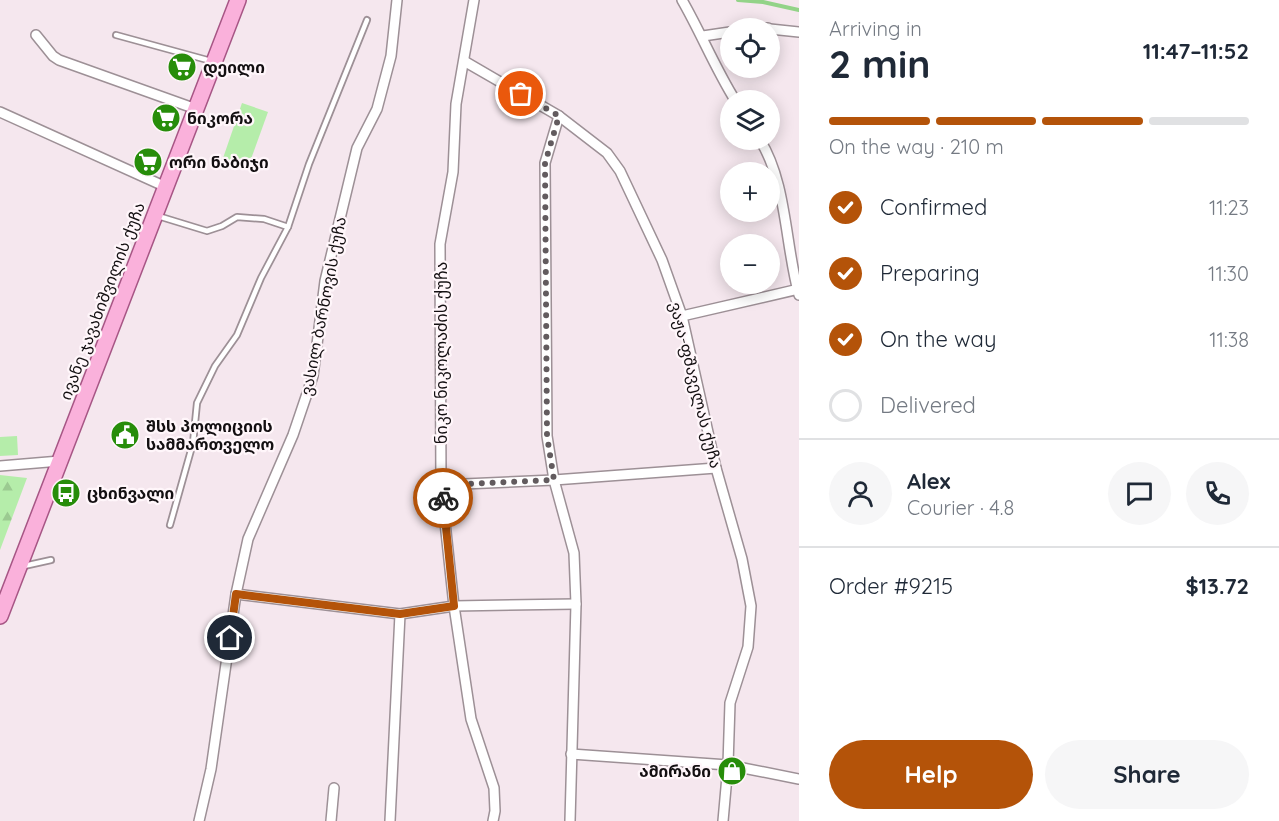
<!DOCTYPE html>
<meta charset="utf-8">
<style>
:root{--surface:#fff;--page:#f6f6f7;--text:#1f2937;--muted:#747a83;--line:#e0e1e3;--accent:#b45309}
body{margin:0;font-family:Quicksand,"Noto Sans Georgian",sans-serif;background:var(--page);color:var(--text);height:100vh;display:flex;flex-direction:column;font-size:22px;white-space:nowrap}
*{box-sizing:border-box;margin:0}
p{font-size:20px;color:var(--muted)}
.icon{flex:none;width:33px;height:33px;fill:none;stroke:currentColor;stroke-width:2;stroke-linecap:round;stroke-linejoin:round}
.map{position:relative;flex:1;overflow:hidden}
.panel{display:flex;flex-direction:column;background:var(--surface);width:480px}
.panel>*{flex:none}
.fabs{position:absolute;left:720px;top:18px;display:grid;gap:12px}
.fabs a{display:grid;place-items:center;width:60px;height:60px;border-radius:50%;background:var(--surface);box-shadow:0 3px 15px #0003;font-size:30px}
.pin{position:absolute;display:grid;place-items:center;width:51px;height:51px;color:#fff;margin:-26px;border:3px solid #fff;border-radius:50%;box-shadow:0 2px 6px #0007}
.courier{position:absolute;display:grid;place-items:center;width:60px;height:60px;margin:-30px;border:4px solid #b45309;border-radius:50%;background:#fff;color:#222;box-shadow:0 2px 8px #0007}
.head em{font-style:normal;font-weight:700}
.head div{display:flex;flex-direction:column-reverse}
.head{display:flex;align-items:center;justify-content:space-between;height:102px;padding:0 30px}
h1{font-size:39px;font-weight:700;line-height:45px}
.bar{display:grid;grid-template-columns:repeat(4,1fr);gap:9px 6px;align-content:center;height:72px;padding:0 30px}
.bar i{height:8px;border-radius:4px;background:var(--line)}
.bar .selected{background:var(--accent)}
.bar p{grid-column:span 4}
.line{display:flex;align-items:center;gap:15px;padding:0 30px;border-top:2px solid var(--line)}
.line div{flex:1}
.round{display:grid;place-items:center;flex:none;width:63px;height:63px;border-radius:32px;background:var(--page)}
ol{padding:0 30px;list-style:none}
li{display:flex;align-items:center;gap:18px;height:66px}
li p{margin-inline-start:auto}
li .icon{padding:6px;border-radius:50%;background:var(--accent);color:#fff;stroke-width:4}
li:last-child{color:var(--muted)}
li i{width:33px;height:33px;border:3px solid var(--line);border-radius:50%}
.action{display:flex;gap:12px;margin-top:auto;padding:12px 30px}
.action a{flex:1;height:69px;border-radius:36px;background:var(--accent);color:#fff;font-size:24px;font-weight:700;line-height:69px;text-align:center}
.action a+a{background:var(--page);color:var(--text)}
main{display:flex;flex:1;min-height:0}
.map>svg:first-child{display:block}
</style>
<main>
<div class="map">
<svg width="799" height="821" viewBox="0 0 799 821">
<defs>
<pattern id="forest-firs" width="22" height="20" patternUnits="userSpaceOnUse" patternTransform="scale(1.5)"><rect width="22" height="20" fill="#b5edaa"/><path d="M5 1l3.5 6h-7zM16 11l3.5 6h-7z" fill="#9bca91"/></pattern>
</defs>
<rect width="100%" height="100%" fill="#f5e7ee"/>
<polygon fill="url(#forest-firs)" points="0,475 27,478 0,550"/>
<g fill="#b5edaa">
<polygon points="242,103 268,112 247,170 222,161"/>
<polygon points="17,436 18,455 0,456 0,437"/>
</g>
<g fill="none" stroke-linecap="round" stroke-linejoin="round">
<polyline stroke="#93d388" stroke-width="4" points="738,0 763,2 799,10"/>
<g stroke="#9d9096" stroke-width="8">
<g id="service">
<polyline points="116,35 211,61"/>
<polyline points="158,216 207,231 222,226 237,217 264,219 288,227 261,278 237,335 215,366 197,403 193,443 170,525"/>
<polyline points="288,227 309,164 367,20"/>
<polyline points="24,566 51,560"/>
</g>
</g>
<g stroke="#9d9096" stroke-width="12">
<g id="minor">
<polyline points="474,0 456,104 453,172 440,244 441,485 454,606 471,719 494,788 495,811 493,821"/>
<path d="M682 0C701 33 715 68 735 100"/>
<polyline points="753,28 768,28"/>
<polyline points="770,29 799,32"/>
<polyline points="36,35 53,56 59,60 196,109"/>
<polyline points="703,36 730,32"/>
<polyline points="464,61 559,116 607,153 620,171 662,260 682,316 716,468 742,559 751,606 748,647 730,703 728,765 723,821"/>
<polyline points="0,112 166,187"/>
<polyline points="559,116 545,163 547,436 554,480 574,553 576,604 570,821"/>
<path d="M760 140C787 183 785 245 799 295"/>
<polyline points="682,316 799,289"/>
<polyline points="0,466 60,461"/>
<polyline points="441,485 554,480 716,468"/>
<polyline points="236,594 400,614 454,606 576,604"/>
<polyline points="571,754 728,765 799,779"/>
<polyline points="199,821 211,769 236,594 248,539 293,435 313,376 325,281 357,148 377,109 391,56 397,0"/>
<polyline points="331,821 334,788"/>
<polyline points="390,821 400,614"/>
</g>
</g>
<g stroke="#a75685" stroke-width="18">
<polyline id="primary" points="0,616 238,0"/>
</g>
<use href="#service" stroke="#fff" stroke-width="4.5"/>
<use href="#minor" stroke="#fff" stroke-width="9"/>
<use href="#primary" stroke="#fab1db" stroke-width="15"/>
</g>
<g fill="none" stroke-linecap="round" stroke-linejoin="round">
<polyline stroke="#625b5e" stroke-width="6" stroke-dasharray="0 10.8" points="443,498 441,485 554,480 547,436 545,163 559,116 521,94"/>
<polyline stroke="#b45309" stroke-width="8" points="230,638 236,594 400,614 454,606 443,498"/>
</g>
<defs>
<g id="supermarket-disc" transform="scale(1.5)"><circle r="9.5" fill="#278d0a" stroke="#fff6fa"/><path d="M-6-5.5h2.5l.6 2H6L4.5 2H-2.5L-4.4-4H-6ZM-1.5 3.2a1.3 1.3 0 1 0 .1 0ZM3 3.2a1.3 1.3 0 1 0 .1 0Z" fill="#fff"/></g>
<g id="civic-disc" transform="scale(1.5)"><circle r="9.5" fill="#278d0a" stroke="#fff6fa"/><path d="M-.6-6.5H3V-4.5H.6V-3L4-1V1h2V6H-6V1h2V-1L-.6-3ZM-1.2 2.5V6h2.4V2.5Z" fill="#fff"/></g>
<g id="bus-disc" transform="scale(1.5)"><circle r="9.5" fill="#278d0a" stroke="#fff6fa"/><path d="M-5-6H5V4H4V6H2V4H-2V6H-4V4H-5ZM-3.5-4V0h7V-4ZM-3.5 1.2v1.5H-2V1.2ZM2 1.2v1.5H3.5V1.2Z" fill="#fff"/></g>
<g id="shop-disc" transform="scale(1.5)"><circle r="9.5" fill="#278d0a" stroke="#fff6fa"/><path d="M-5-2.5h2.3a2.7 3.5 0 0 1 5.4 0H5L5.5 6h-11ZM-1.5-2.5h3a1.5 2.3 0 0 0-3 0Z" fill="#fff"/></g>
</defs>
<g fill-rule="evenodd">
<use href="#supermarket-disc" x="182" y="67"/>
<use href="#supermarket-disc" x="166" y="118"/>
<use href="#supermarket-disc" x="148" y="162"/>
<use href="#civic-disc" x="125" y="435"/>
<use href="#bus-disc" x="66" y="493"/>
<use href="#shop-disc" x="732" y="771"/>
</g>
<g text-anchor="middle" stroke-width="4.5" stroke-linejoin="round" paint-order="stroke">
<g font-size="16" font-weight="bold" fill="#130f11" stroke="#fff6fa" text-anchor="start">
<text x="203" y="73">დეილი</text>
<text x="187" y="124">ნიკორა</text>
<text x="169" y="168">ორი ნაბიჯი</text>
<text x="146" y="432">შსს პოლიციის<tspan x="146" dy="18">სამმართველო</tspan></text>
<text x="87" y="499">ცხინვალი</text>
<text x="711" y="777" text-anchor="end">ამირანი</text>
</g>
<g font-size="16" fill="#130f11" stroke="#fff6fa">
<text transform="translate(102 301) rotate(-69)" y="6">ივანე ჯავახიშვილის ქუჩა</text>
<text transform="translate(323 306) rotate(-79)" y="6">ვასილ ბარნოვის ქუჩა</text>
<text transform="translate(441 353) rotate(-90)" y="6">ნიკო ნიკოლაძის ქუჩა</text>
<text transform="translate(696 385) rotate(76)" y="6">ვაჟა-ფშაველას ქუჩა</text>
</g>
</g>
</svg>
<div class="fabs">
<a><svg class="icon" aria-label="locate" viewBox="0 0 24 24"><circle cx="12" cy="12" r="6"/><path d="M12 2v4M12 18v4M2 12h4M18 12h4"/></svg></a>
<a><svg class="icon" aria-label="layers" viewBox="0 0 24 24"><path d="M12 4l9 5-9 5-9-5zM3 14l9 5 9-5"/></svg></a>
<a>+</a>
<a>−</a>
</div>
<div class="pin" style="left:521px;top:94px;background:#ea580c"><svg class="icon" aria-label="bag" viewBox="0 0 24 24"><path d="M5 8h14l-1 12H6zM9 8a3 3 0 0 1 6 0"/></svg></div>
<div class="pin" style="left:230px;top:638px;background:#1f2937"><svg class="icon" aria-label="home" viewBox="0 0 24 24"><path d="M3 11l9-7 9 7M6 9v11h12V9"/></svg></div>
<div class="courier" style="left:443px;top:498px"><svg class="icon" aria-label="bike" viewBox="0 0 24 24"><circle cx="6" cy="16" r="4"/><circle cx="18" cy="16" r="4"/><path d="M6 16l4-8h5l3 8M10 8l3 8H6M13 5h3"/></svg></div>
</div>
<section class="panel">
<div class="head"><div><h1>2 min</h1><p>Arriving in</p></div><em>11:47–11:52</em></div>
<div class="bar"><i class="selected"></i><i class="selected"></i><i class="selected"></i><i></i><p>On the way · 210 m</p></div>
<ol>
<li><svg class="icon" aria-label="check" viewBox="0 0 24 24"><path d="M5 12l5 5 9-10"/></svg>Confirmed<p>11:23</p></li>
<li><svg class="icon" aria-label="check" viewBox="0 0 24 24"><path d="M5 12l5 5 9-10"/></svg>Preparing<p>11:30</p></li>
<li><svg class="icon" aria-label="check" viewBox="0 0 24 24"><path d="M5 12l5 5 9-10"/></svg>On the way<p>11:38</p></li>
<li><i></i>Delivered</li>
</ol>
<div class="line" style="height:108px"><a class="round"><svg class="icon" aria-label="person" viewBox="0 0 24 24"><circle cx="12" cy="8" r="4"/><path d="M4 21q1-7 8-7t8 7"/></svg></a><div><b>Alex</b><p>Courier · 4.8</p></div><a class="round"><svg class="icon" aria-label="chat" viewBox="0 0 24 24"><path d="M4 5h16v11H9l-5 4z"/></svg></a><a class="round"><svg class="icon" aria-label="phone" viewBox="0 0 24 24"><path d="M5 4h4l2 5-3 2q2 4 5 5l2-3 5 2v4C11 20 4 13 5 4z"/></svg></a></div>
<div class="line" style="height:78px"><div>Order #9215</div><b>$13.72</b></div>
<div class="action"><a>Help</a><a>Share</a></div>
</section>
</main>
